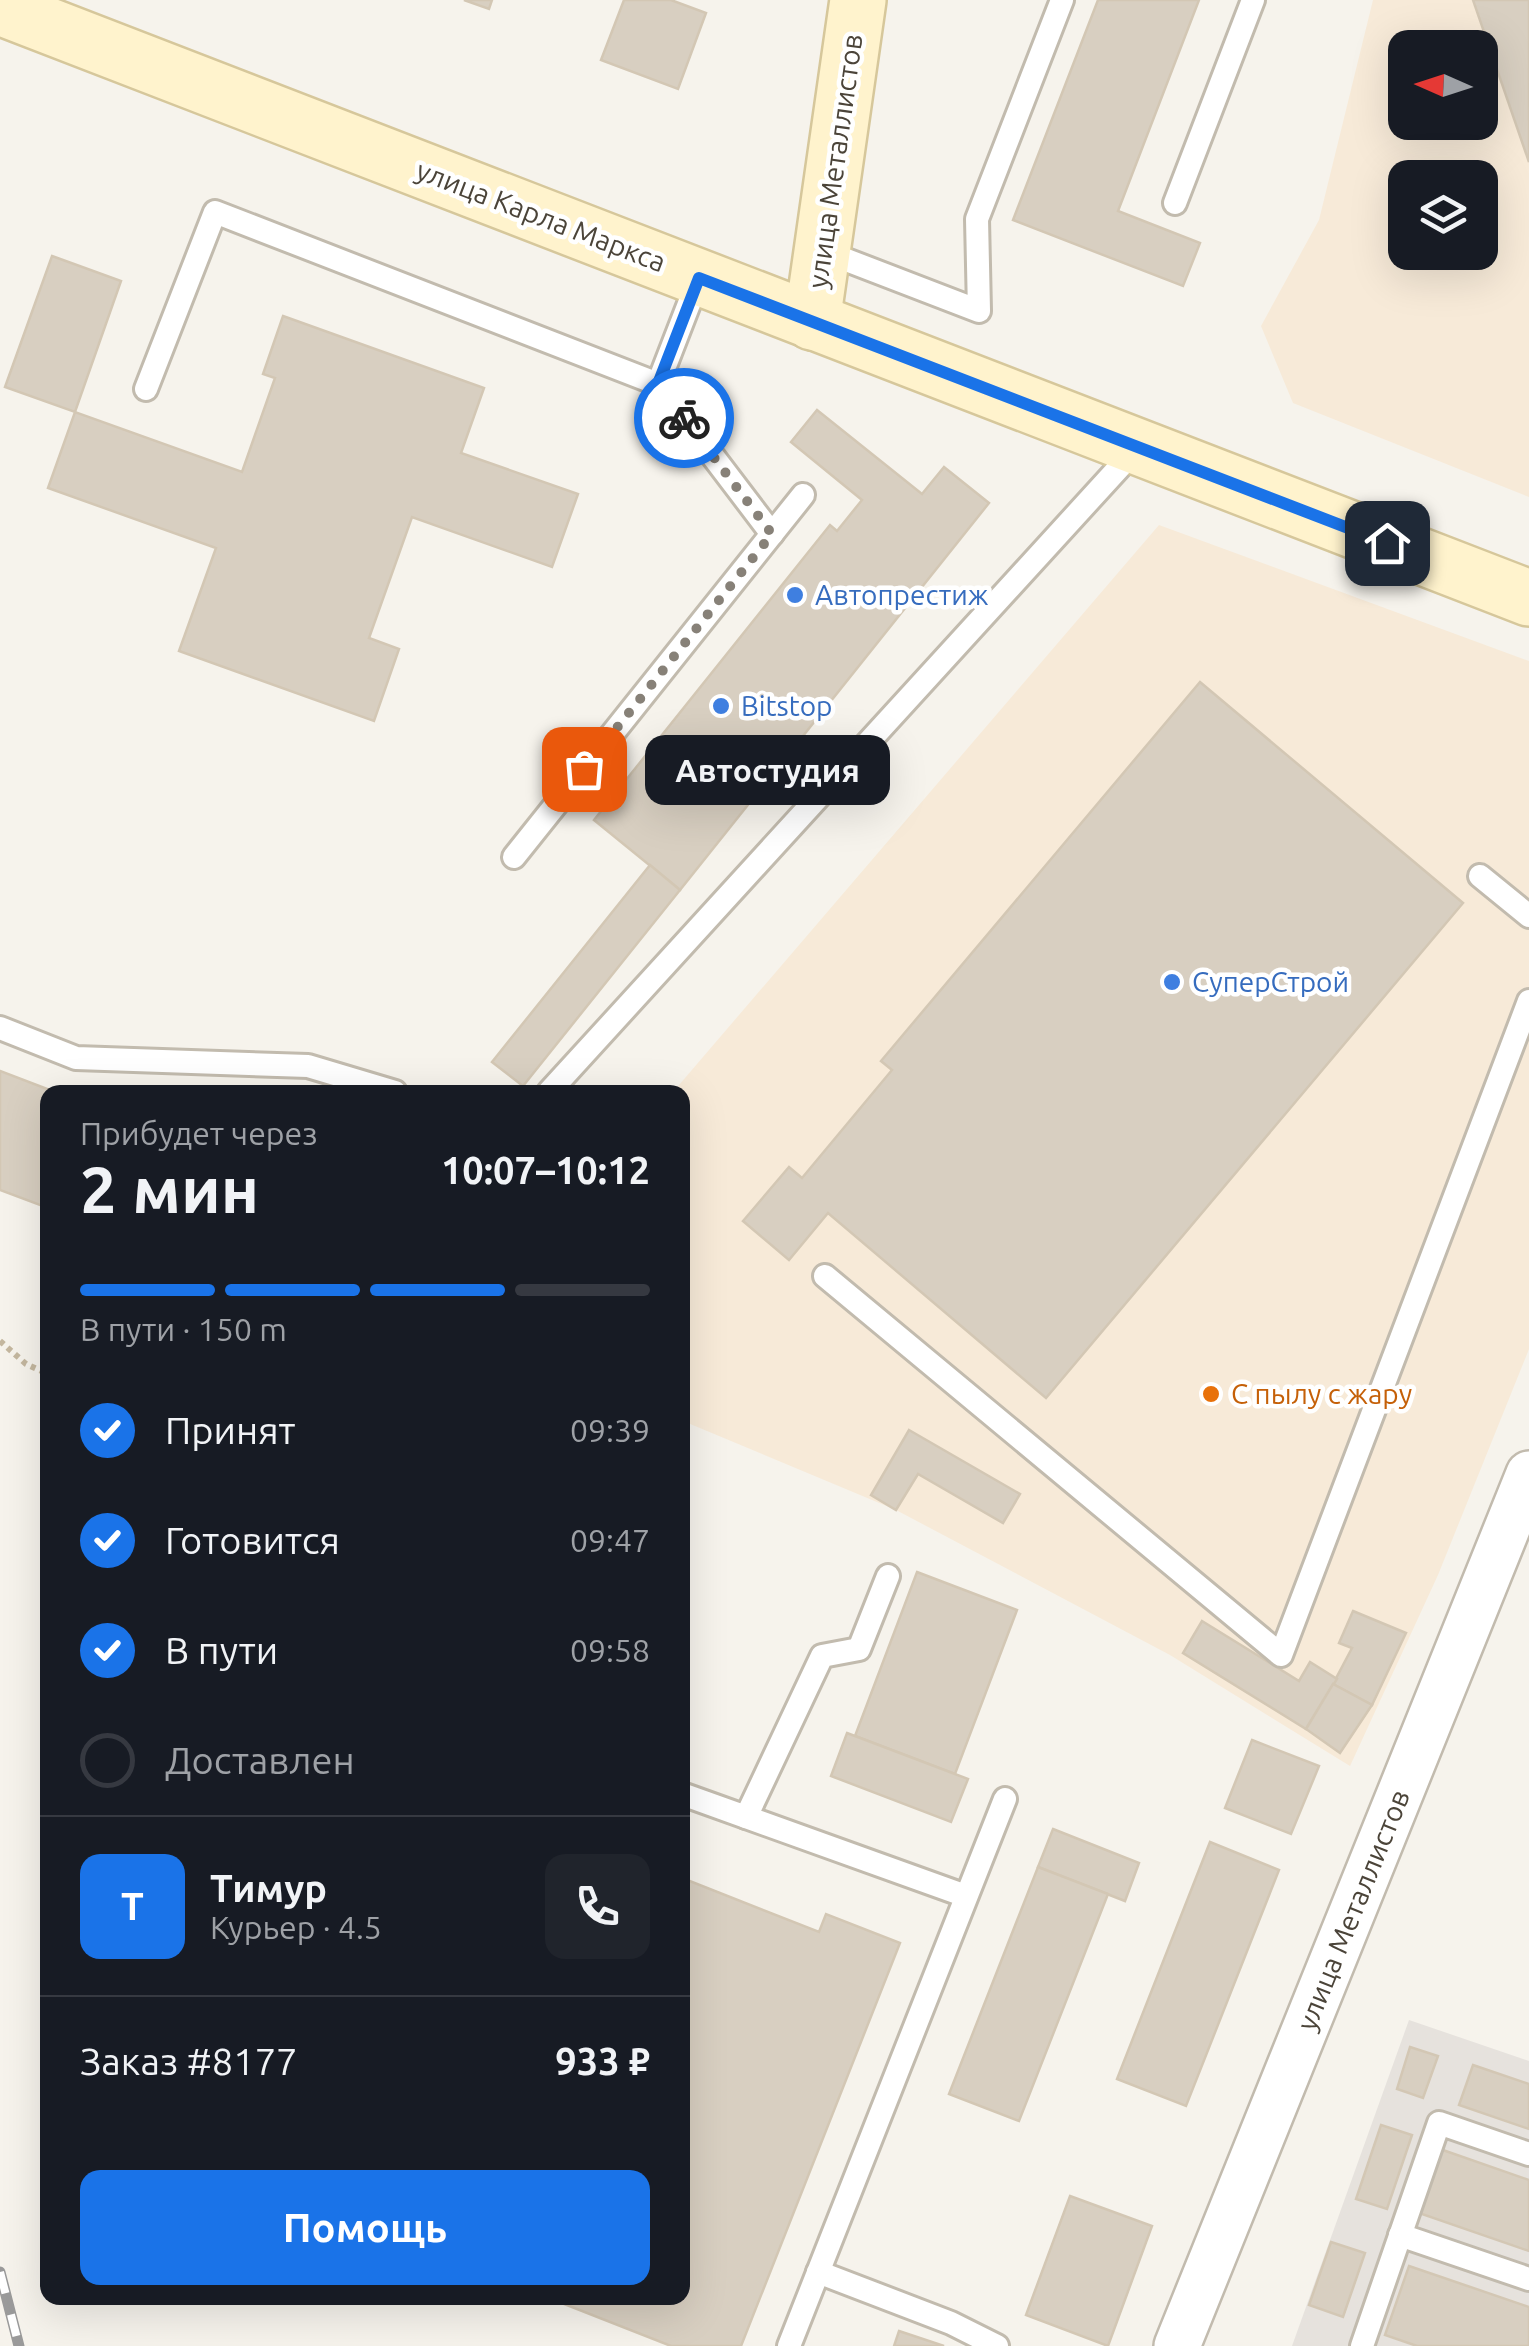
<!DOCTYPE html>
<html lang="ru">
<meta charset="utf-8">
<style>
:root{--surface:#171b24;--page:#20242c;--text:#f1f3f6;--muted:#9ea1a6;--line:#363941;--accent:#1a73e8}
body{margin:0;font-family:Ubuntu,sans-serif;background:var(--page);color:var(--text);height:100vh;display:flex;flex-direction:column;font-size:38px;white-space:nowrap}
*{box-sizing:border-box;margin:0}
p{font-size:32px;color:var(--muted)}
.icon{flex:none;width:55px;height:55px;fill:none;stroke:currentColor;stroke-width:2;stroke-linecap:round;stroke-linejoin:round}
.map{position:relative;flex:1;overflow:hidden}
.panel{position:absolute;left:40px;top:1085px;width:650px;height:1220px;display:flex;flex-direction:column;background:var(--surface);border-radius:20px;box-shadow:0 10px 40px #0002}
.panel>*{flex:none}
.needle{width:65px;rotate:273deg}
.buttons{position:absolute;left:1388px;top:30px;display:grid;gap:20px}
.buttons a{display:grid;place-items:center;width:110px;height:110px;border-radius:20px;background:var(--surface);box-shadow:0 10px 40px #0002;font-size:50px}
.pin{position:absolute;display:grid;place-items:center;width:85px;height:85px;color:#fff;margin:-42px;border-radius:20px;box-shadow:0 5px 15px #0006}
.courier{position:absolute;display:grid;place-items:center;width:100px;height:100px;margin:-50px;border:8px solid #1a73e8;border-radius:50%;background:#fff;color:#222;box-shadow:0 2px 12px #0007}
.bubble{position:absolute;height:70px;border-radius:20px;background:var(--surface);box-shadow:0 10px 40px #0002;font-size:32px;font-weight:700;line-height:70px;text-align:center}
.summary em{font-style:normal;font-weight:700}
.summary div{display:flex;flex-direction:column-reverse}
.summary{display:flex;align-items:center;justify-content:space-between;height:170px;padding:0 40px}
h1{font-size:65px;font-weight:700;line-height:75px}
.bar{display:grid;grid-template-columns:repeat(4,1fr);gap:15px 10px;align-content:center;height:120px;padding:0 40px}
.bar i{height:12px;border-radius:8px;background:var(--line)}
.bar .on{background:var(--accent)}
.bar p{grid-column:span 4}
.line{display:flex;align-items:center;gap:25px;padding:0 40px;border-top:2px solid var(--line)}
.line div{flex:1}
.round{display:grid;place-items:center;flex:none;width:105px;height:105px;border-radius:20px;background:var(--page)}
ol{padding:0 40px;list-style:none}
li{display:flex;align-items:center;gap:30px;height:110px}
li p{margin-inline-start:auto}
li .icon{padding:10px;border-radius:50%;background:var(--accent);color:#fff;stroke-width:4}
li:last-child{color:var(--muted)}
li i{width:55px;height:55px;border:5px solid var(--line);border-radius:50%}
.button{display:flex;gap:20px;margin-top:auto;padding:20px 40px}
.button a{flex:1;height:115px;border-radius:20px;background:var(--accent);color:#fff;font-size:40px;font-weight:700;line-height:115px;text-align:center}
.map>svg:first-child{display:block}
</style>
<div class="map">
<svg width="1529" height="2346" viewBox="0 0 1529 2346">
<rect width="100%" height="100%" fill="#f6f3ec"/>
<g fill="#f7ead8" fill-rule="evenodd">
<path d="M1373 0H1529V497L1293 403 1261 326 1319 220ZM1405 48H1480V122H1405ZM1405 178H1480V252H1405Z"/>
<polygon points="1159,525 1529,661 1529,1349 1438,1575 1350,1766 1170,1655 896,1510 683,1421 682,1092 673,1092"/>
</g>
<polygon fill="#e6e2dd" points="1409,2020 1529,2061 1529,2346 1292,2346"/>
<g fill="#d8cfc1" stroke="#d3c7b4" stroke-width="2.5">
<polygon points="464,0 492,0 489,9"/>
<polygon points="624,0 671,0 706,13 678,89 601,60"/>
<polygon points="1098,0 1199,0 1118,211 1200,243 1183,286 1013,220"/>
<polygon points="1473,0 1529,0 1529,162"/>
<polygon points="52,256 121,281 75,412 5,387"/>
<polygon points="283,316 484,388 461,453 578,494 552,567 412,517 369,638 399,649 374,721 179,651 216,548 48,488 75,412 242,472 275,378 263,374"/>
<polygon points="817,410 922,494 944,467 989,503 680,890 594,820 830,525 837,531 862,500 791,442"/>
<polygon points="1200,682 1463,903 1046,1398 828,1213 789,1260 743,1221 789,1167 802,1178 892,1070 881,1061"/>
<polygon points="650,865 680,890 523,1086 492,1062"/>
<polygon points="0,1071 55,1092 48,1092 48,1208 0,1190"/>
<polygon points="909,1430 1020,1494 1003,1523 918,1474 896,1510 871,1495"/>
<polygon points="917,1572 1017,1610 955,1774 855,1736"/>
<polygon points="1353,1611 1406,1633 1372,1705 1333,1684 1352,1648 1339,1643"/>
<polygon points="1202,1621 1299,1681 1310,1662 1337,1679 1306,1729 1183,1653"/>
<polygon points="1333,1684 1372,1705 1340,1753 1306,1729"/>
<polygon points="847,1733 968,1779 951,1822 831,1776"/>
<polygon points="1252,1740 1319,1766 1291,1834 1225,1808"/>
<polygon points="1053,1829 1139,1863 1125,1901 1038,1867"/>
<polygon points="1210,1842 1279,1870 1186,2106 1117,2079"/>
<polygon points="1038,1867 1108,1894 1019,2121 949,2094"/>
<polygon points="682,1878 819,1932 826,1914 900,1943 741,2346 671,2346 549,2298 682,2298"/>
<polygon points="1410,2047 1438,2056 1423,2098 1397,2089"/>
<polygon points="1473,2065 1529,2084 1529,2129 1459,2105"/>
<polygon points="1381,2125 1412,2135 1387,2209 1356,2199"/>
<polygon points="1440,2149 1529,2180 1529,2251 1419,2213"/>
<polygon points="1070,2196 1152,2226 1108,2346 1026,2315"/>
<polygon points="1331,2242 1365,2253 1343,2317 1309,2305"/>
<polygon points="1409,2266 1529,2307 1529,2346 1417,2346 1385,2335"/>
<polygon points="899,2331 944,2346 894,2346"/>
</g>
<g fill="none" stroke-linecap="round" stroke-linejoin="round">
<g stroke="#c2bbae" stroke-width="28">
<g id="lane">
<polyline points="1175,203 1253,0"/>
<polyline points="823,251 979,311 977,219 1062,0"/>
<polyline points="699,278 658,384 772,534"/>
<polyline points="146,389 215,212 658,384"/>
<polyline points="514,857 803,495"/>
<polyline points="1480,876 1529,916"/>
<polyline points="0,1028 76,1058 308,1066 395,1092"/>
<polyline points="549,1092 1136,449"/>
<polyline points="825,1276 1281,1655 1529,1001"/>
<polyline points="682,1794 966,1896"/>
<polyline points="746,1817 822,1656 859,1649 888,1576"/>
<polyline points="1400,2235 1529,2279"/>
<polyline points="818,2272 951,2323 997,2346"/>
<polyline points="789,2346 1005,1799"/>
<polyline points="1362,2346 1439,2123 1529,2154"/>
</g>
</g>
<g stroke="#c2bbae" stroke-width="50">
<polyline id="street" points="1177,2346 1529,1474"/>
</g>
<g stroke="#d6c79b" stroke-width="60">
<g id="secondary">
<polyline points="0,7 1529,598"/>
<polyline points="812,322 858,0"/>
</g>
</g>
<polyline stroke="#c4b79f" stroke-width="6" stroke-dasharray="5 5" stroke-linecap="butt" points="0,1341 26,1364 48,1374"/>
<use href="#lane" stroke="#fff" stroke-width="22"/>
<use href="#street" stroke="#fff" stroke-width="45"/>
<use href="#secondary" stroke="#fff3cd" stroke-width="55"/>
<g stroke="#9a9a9a" stroke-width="11">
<polyline id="rail" points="0,2272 19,2346"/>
</g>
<use href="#rail" stroke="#fff" stroke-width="8" stroke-dasharray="22" stroke-linecap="butt"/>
</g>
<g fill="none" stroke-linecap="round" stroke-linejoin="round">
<polyline stroke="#878178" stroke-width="10" stroke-dasharray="0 18" points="584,769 772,534 684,418"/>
<polyline stroke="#1a73e8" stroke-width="12" points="684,418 658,384 699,278 1387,543"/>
</g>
<g fill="#3f7fe0" stroke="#fff" stroke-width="4">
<circle cx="795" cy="595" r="10"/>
<circle cx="721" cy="706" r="10"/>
<circle cx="1172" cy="982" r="10"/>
</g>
<circle fill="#e8710a" stroke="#fff" stroke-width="4" cx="1211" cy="1394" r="10"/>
<g text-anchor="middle" stroke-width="9" stroke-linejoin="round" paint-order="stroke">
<g font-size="28" fill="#4b4439" stroke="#fff">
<text transform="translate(835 161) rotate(-82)" y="10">улица Металлистов</text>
<text transform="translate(541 216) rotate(21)" y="10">улица Карла Маркса</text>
<text transform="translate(1353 1910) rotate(-68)" y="10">улица Металлистов</text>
</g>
<g font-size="28" fill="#366cbe" stroke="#fff" text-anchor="start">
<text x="815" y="605">Автопрестиж</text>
<text x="741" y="716">Bitstop</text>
<text x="1192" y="992">СуперСтрой</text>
</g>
<g font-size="28" fill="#c56008" stroke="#fff" text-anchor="start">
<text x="1231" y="1404">С пылу с жару</text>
</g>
</g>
</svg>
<div class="buttons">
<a><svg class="needle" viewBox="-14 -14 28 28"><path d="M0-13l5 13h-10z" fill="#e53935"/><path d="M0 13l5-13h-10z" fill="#9ea1a6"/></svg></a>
<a><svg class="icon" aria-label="layers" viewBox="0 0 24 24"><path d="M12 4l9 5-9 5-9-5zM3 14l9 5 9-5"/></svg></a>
</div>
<div class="pin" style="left:584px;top:769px;background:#ea580c"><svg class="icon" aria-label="bag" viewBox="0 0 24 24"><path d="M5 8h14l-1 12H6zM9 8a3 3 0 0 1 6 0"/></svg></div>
<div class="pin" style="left:1387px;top:543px;background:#1f2937"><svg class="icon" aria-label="home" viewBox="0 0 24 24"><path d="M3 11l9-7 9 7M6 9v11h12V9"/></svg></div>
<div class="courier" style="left:684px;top:418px"><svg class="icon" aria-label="bike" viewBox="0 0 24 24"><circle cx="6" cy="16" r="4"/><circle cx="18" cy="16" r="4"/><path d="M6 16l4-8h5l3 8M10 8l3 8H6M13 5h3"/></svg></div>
<div class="bubble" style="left:645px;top:735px;width:245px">Автостудия</div>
<section class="panel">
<div class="summary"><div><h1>2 мин</h1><p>Прибудет через</p></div><em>10:07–10:12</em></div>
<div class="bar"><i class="on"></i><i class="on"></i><i class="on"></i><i></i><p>В пути · 150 m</p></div>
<ol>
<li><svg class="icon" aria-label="check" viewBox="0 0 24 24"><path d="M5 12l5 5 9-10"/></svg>Принят<p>09:39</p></li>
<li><svg class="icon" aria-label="check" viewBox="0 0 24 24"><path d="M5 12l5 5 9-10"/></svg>Готовится<p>09:47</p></li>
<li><svg class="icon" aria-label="check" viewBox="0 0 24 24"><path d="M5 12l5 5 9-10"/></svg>В пути<p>09:58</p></li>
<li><i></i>Доставлен</li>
</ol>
<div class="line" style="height:180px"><b class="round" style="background:var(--accent);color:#fff">Т</b><div><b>Тимур</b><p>Курьер · 4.5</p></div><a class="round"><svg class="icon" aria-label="phone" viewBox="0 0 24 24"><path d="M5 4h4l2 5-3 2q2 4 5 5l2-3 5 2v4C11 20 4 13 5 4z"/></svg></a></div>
<div class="line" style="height:130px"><div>Заказ #8177</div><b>933 ₽</b></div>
<div class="button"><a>Помощь</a></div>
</section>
</div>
